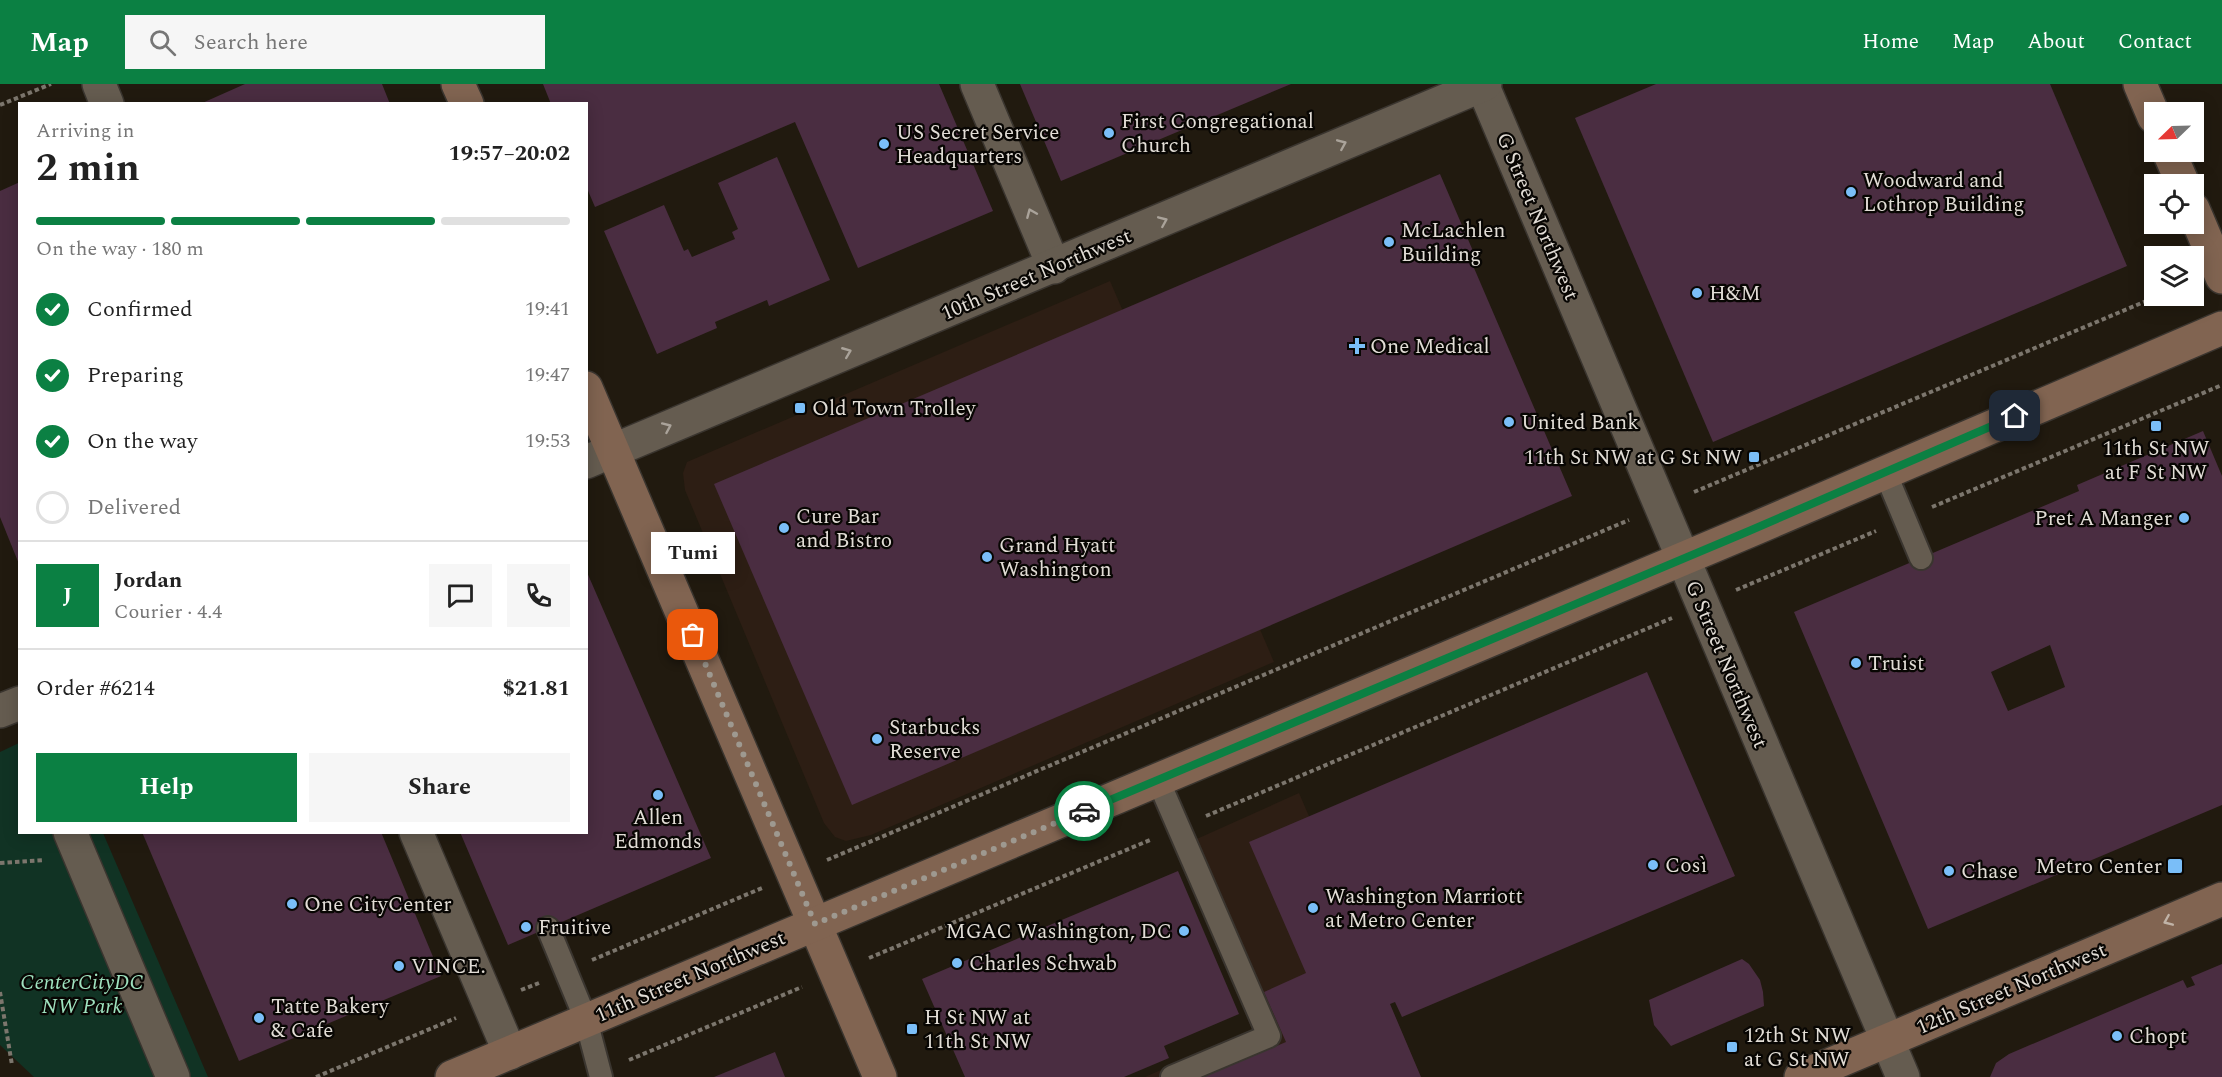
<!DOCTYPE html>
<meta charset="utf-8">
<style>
:root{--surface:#fff;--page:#f6f6f6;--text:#222;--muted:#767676;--line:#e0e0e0;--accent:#0b8043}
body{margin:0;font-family:Spectral,serif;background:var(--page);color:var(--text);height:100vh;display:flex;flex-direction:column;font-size:22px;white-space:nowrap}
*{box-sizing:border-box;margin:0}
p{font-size:20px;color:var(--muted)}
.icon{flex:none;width:33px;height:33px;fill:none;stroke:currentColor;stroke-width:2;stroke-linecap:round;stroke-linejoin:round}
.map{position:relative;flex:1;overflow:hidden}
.panel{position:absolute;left:18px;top:18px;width:570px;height:732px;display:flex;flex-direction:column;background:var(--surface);border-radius:0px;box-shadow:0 3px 15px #0003}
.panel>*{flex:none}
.needle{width:39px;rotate:247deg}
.controls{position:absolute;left:2144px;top:18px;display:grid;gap:12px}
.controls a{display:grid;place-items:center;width:60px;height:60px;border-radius:0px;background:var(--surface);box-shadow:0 3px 15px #0003;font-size:30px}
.pin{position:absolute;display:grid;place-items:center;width:51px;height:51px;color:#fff;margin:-26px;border-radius:12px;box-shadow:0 3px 9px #0006}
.courier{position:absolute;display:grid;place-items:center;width:60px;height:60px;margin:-30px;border:4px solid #0b8043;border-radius:50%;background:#fff;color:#222;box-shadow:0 2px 8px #0007}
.bubble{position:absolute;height:42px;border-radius:0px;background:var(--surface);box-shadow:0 3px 15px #0003;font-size:20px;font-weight:700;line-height:42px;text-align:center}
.overview em{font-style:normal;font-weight:700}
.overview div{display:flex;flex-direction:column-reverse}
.overview{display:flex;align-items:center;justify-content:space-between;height:102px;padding:0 18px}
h1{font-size:39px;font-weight:700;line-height:45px}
.bar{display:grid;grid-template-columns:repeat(4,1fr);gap:9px 6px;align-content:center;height:72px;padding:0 18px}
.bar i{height:8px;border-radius:4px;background:var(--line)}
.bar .selected{background:var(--accent)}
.bar p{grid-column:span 4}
.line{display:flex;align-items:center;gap:15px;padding:0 18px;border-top:2px solid var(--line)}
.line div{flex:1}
.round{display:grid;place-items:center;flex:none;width:63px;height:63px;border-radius:0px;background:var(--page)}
ol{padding:0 18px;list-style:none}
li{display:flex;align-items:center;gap:18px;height:66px}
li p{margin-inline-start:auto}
li .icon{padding:6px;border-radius:50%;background:var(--accent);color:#fff;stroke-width:4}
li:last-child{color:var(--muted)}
li i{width:33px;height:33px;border:3px solid var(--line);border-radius:50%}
.primary-button{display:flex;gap:12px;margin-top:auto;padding:12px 18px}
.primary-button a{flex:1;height:69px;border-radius:0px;background:var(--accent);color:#fff;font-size:24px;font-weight:700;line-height:69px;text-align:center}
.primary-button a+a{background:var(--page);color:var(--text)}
header{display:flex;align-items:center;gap:36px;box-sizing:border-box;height:84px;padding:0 30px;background:var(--accent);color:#fff}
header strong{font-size:28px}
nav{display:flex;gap:33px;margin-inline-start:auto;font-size:21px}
.search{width:420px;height:54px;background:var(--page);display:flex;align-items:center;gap:15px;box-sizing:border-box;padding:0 21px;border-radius:0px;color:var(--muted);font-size:22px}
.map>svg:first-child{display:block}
</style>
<header>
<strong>Map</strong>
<div class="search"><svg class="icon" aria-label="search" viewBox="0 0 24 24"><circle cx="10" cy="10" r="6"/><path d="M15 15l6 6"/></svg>Search here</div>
<nav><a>Home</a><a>Map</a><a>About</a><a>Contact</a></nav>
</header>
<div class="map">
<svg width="2222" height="993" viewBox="0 0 2222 993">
<rect width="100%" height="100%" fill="#211a0f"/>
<g fill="#2d1e14">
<polygon points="1110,197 1274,578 871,751 846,757 835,753 824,739 685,406 683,389 687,378"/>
<polygon points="1299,709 1421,993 1145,993 1252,946 1181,762"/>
</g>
<polygon fill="#113324" points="19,659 20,748 103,749 208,993 34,993 0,961 0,668"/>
<g fill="#4a2d41" fill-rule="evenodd">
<polygon points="245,0 382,0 390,20 200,20"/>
<polygon points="543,0 939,0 993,127 858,184 795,38 595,123 586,102 586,20 551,20"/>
<polygon points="1020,0 1291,0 1061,97"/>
<polygon points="1656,0 2050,0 2127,182 1713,358 1575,34"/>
<polygon points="777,73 830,196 769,222 767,216 715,238 717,244 657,270 604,147 664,121 684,167 688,165 692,173 735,155 732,148 738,145 718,99"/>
<polygon points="1440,90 1473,167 1468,170 1572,412 852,721 714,400"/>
<polygon points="20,98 20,480 19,480 0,433 0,107"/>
<path d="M2203 347 2222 392V721L1928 845 1794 528 2079 407 2077 401ZM2050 561 2065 603 2008 627 1991 588Z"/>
<polygon points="586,486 711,774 508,861 460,748 586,748"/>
<polygon points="1647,588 1735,792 1402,933 1395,918 1390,920 1421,993 1202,993 1286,958 1264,908 1306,889 1249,758"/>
<polygon points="142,748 381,748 441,892 239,977"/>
<polygon points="1178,787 1239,930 1164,962 1169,974 1124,993 965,993 922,895"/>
<polygon points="1742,875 1749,880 1760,896 1763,908 1764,922 1671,962 1654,941 1649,916"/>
<polygon points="2222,880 2222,993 1990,993 1996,979 2009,970 2183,896 2187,904 2195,901 2191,893"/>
<polygon points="775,968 785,993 714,993"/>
</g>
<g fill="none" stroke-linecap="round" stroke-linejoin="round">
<g stroke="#3a352f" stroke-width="26">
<g id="service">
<polyline points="1885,388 1921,474"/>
<polyline points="1158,696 1269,952 1172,993"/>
<polyline points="548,844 586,936 601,993"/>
</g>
</g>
<g stroke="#3a352f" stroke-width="36">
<g id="pedestrian">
<polyline points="99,0 107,20"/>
<polyline points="70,748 173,993"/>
<polyline points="416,748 510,969"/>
</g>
</g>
<g stroke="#3a352f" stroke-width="36">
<polyline id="minor" points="977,0 1054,183"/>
</g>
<g stroke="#3a352f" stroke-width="36">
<g id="tertiary">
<polyline points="1482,0 1903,993"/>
<polyline points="586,378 1485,0"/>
<polyline points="0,627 20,619"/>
</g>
</g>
<g stroke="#3a352f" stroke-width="36">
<g id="secondary">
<polyline points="458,0 467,20"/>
<polyline points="2140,0 2154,33"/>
<polyline points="2169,68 2183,100"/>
<polyline points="2193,125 2222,193"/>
<polyline points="586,304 880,993"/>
<polyline points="452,993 1749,447 2222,244"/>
<polyline points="1801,993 2222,815"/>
</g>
</g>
<g stroke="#7c766d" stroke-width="4" stroke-dasharray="4.5 3" stroke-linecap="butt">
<polyline points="0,21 51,0"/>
<polyline points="1694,408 2158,212"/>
<polyline points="1932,423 2222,301"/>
<polyline points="1736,506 1876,447"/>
<polyline points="1206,732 1672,534"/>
<polyline points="827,776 1629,436"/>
<polyline points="0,779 44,776"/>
<polyline points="869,874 1150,756"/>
<polyline points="592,876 762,804"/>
<polyline points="521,906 539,899"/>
<polyline points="0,908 12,981"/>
<polyline points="629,976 802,903"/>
<polyline points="316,993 456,934"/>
</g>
<use href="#service" stroke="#655c50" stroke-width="22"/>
<use href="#pedestrian" stroke="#655c50" stroke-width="33"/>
<use href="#minor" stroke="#655c50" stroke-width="33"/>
<use href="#tertiary" stroke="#655c50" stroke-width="33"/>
<use href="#secondary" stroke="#816451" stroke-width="33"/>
</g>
<defs><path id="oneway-chevron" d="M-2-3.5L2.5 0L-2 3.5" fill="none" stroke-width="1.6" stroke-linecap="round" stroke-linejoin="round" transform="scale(1.5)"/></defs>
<g stroke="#aaa39a">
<use href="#oneway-chevron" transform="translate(1342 60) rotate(-23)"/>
<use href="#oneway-chevron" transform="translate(1031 129) rotate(-113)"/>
<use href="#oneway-chevron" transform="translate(1163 137) rotate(-23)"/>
<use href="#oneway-chevron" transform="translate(847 268) rotate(-22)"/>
<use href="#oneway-chevron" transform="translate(667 343) rotate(-24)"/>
</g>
<use stroke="#c0b3a7" href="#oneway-chevron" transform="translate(2168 837) rotate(157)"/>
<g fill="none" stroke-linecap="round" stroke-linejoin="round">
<polyline stroke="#9e9990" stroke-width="6" stroke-dasharray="0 10.8" points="693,551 815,840 1084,727"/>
<polyline stroke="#0b8043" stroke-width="8" points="1084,727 1749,447 2015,332"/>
</g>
<g fill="#7abef8" stroke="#080603" stroke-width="2">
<circle cx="1109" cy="49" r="6"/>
<circle cx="884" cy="60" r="6"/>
<circle cx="1851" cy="108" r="6"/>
<circle cx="1389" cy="158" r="6"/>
<circle cx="1697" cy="209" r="6"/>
<path d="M1354 253h6v6h6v6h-6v6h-6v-6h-6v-6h6z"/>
<rect x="794" y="318" width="12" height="12" rx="3"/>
<circle cx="1509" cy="338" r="6"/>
<rect x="2150" y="336" width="12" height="12" rx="3"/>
<rect x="1748" y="367" width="12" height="12" rx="3"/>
<circle cx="2184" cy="434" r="6"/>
<circle cx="784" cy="444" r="6"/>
<circle cx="987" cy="473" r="6"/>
<circle cx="1856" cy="579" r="6"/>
<circle cx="877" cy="655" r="6"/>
<circle cx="658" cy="711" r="6"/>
<circle cx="1653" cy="781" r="6"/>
<rect x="2167" y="774" width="16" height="16" rx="3"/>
<circle cx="1949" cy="787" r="6"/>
<circle cx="292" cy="820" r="6"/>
<circle cx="1313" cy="824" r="6"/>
<circle cx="526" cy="843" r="6"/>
<circle cx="1184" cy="847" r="6"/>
<circle cx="957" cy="879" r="6"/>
<circle cx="399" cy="882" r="6"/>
<circle cx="259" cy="934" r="6"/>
<rect x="906" y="939" width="12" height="12" rx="3"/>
<circle cx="2117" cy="952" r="6"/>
<rect x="1726" y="957" width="12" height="12" rx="3"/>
</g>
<g text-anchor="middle" stroke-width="4.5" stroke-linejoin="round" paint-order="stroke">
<g font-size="21" fill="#e2ddd6" stroke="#080603" text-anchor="start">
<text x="1121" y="44">First Congregational<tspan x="1121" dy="24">Church</tspan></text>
<text x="896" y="55">US Secret Service<tspan x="896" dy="24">Headquarters</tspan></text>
<text x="1863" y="103">Woodward and<tspan x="1863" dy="24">Lothrop Building</tspan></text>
<text x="1401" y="153">McLachlen<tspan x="1401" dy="24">Building</tspan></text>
<text x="1709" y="216">H&amp;M</text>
<text x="1370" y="269">One Medical</text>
<text x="812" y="331">Old Town Trolley</text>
<text x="1521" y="345">United Bank</text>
<text x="2156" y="371" text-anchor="middle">11th St NW<tspan x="2156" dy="24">at F St NW</tspan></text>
<text x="1742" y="380" text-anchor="end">11th St NW at G St NW</text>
<text x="796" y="439">Cure Bar<tspan x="796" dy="24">and Bistro</tspan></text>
<text x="2172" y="441" text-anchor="end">Pret A Manger</text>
<text x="999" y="468">Grand Hyatt<tspan x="999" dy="24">Washington</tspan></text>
<text x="1868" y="586">Truist</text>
<text x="889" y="650">Starbucks<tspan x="889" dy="24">Reserve</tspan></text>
<text x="658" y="740" text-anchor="middle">Allen<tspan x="658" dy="24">Edmonds</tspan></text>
<text x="1665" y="788">Così</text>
<text x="2162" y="789" text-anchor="end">Metro Center</text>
<text x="1961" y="794">Chase</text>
<text x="1325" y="819">Washington Marriott<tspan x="1325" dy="24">at Metro Center</tspan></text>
<text x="304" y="827">One CityCenter</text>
<text x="538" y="850">Fruitive</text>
<text x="1172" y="854" text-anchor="end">MGAC Washington, DC</text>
<text x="969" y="886">Charles Schwab</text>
<text x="411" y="889">VINCE.</text>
<text x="271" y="929">Tatte Bakery<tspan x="271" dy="24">&amp; Cafe</tspan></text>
<text x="924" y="940">H St NW at<tspan x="924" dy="24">11th St NW</tspan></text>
<text x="1744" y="958">12th St NW<tspan x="1744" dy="24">at G St NW</tspan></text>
<text x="2129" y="959">Chopt</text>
</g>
<g font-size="21" fill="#e2ddd6" stroke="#080603">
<text transform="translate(1538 132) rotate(67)" y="7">G Street Northwest</text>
<text transform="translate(1036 190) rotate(-23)" y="7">10th Street Northwest</text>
<text transform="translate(1727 580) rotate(67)" y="7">G Street Northwest</text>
<text transform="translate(690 892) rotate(-23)" y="7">11th Street Northwest</text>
<text transform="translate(2011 904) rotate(-23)" y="7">12th Street Northwest</text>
</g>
<g font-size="21" font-style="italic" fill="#9fe2bf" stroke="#080603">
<text x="82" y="905">CenterCityDC<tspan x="82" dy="24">NW Park</tspan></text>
</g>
</g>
</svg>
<div class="controls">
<a><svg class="needle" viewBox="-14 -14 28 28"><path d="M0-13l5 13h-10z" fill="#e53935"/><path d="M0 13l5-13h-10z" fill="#767676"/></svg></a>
<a><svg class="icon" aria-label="locate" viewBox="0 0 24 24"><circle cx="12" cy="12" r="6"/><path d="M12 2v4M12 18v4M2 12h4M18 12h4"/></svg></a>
<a><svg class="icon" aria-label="layers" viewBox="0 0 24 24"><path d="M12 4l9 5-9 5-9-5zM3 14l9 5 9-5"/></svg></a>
</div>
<div class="pin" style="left:693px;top:551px;background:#ea580c"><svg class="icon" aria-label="bag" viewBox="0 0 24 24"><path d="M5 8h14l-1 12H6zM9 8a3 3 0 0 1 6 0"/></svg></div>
<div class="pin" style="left:2015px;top:332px;background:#1f2937"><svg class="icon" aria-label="home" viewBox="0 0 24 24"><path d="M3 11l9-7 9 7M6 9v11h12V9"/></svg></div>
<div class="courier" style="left:1084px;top:727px"><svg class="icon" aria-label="car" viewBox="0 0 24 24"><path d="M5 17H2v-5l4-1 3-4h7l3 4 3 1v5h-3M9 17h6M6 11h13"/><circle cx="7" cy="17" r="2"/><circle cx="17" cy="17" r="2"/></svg></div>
<div class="bubble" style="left:651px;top:448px;width:84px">Tumi</div>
<section class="panel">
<div class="overview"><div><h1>2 min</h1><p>Arriving in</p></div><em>19:57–20:02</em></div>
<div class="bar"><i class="selected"></i><i class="selected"></i><i class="selected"></i><i></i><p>On the way · 180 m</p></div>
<ol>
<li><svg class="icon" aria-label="check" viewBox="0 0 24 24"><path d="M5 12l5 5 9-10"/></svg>Confirmed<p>19:41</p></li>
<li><svg class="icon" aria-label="check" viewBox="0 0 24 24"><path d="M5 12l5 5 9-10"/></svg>Preparing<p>19:47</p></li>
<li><svg class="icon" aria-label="check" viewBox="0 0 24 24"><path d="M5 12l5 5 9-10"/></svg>On the way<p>19:53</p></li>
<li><i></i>Delivered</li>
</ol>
<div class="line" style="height:108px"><b class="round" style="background:var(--accent);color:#fff">J</b><div><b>Jordan</b><p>Courier · 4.4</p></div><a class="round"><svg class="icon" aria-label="chat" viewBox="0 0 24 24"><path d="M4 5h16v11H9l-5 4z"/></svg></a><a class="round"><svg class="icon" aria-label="phone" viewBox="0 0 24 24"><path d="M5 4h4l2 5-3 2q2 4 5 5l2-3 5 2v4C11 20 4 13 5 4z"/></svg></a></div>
<div class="line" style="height:78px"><div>Order #6214</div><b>$21.81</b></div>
<div class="primary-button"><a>Help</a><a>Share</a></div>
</section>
</div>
